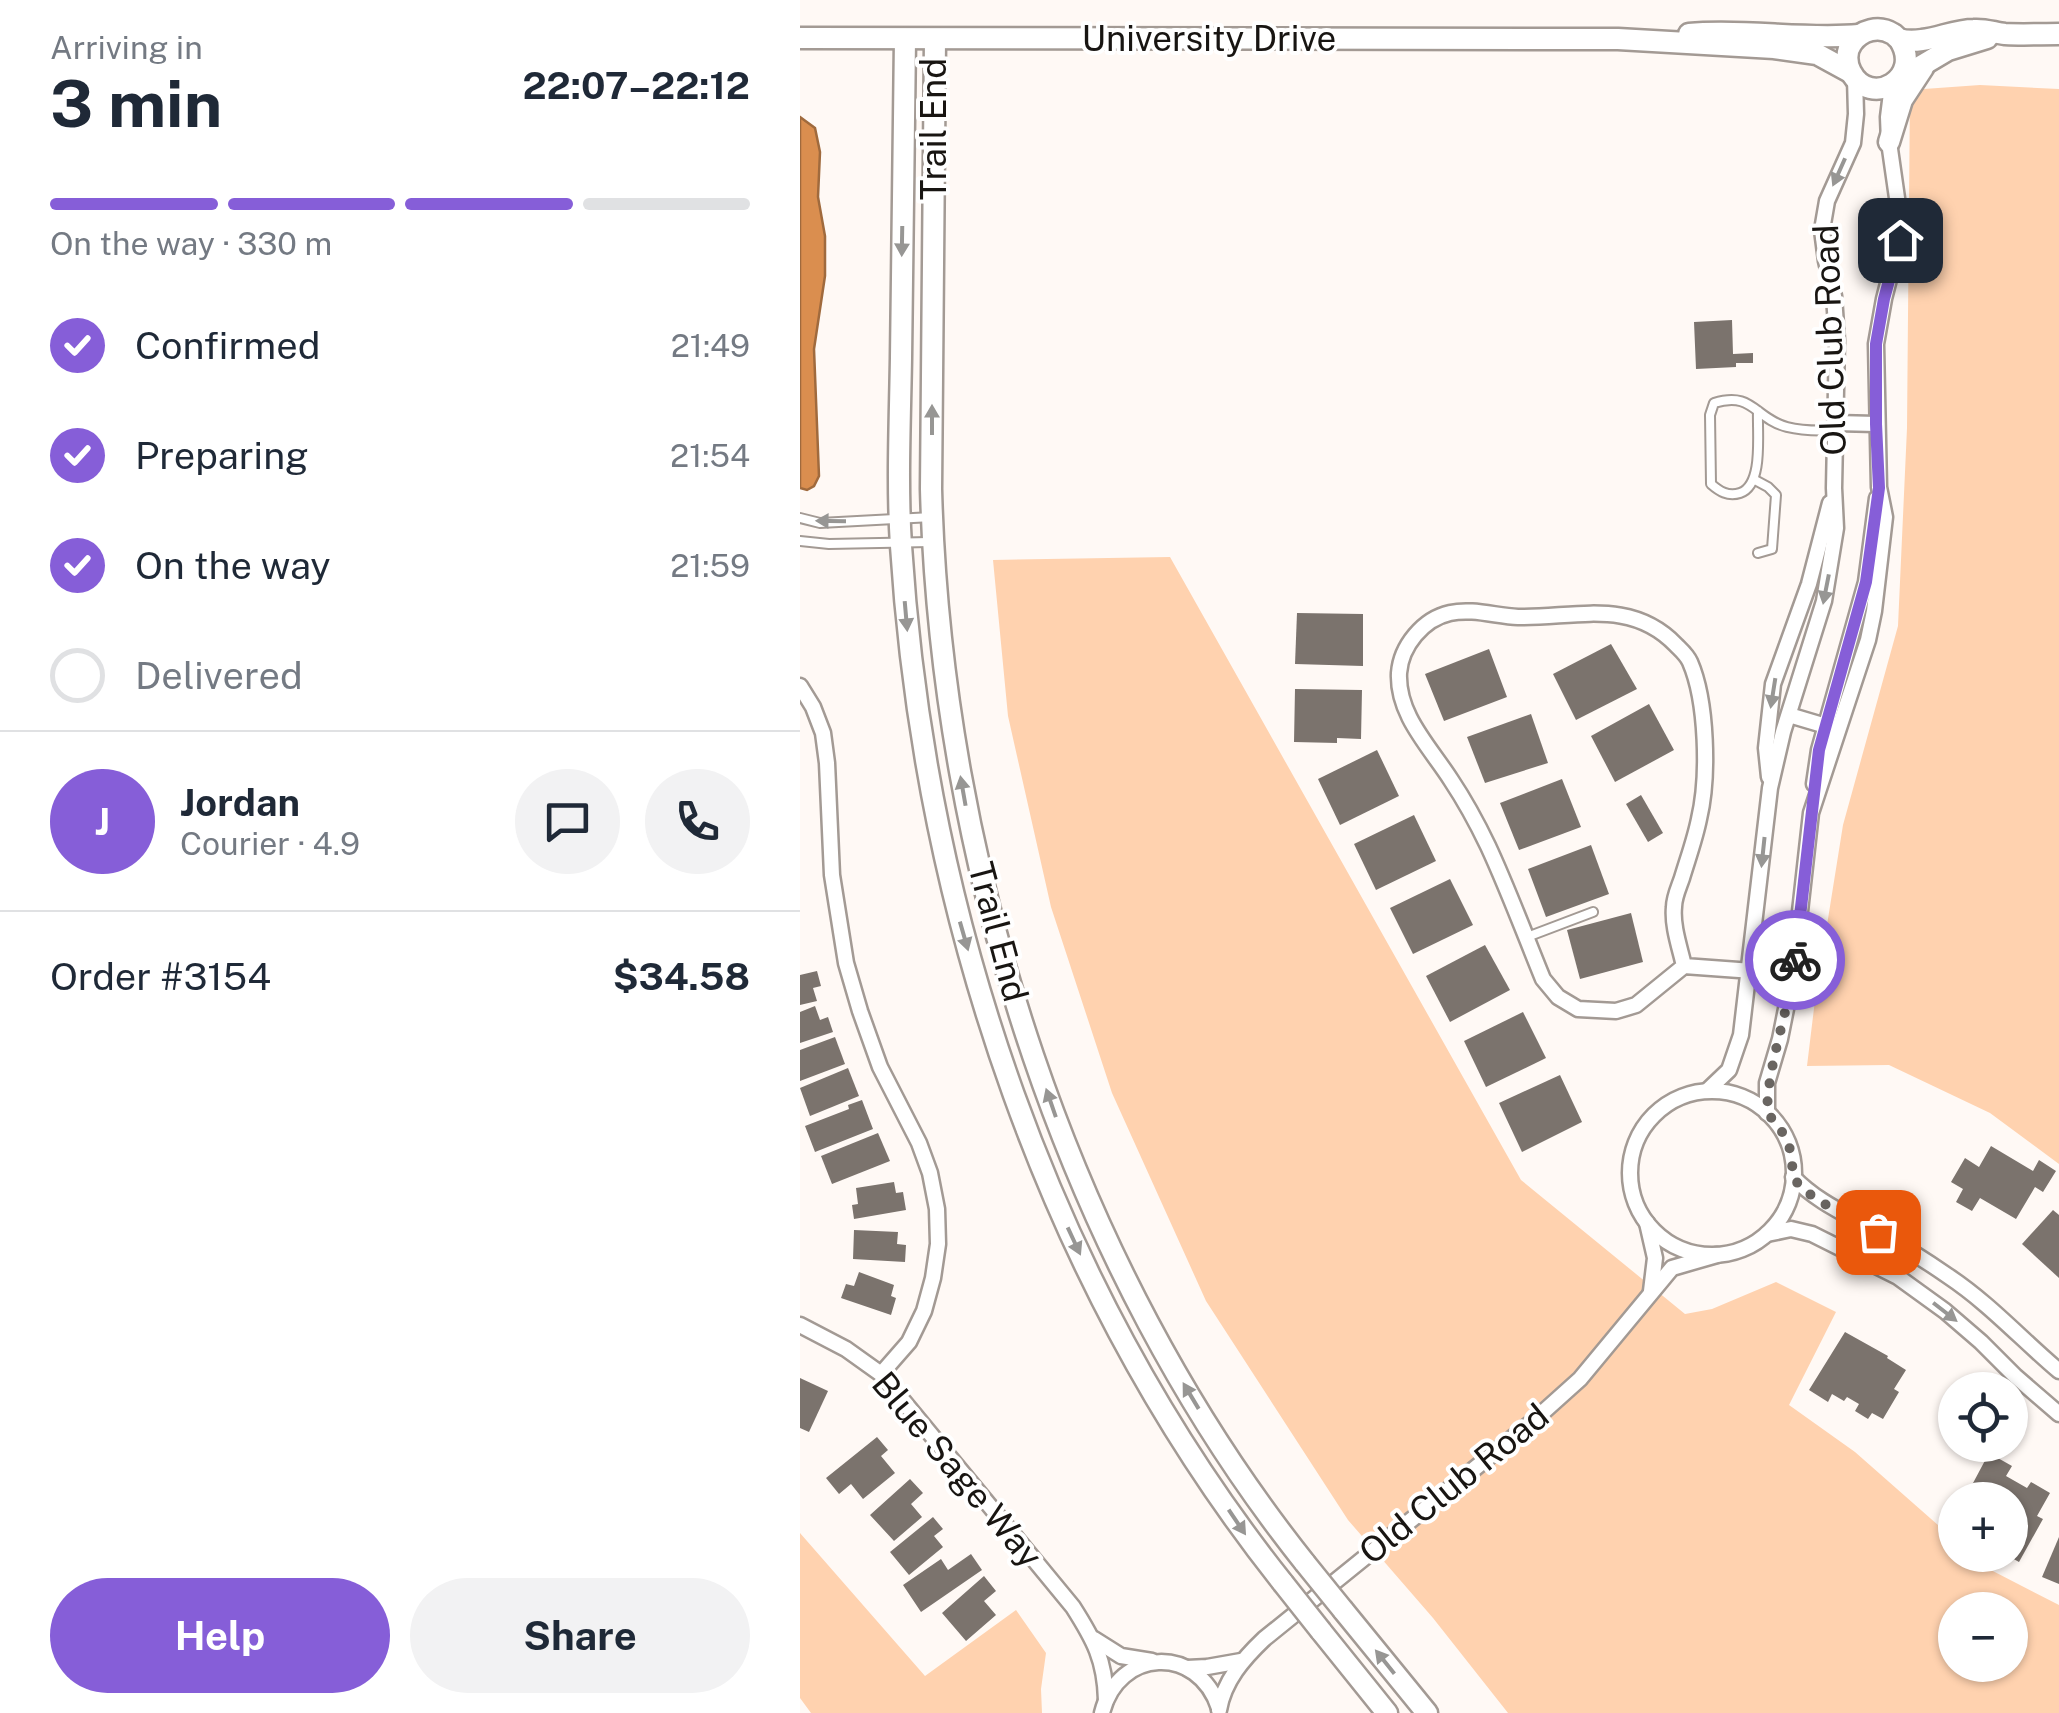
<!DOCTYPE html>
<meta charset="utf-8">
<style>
:root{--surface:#fff;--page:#f2f2f3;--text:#1f2937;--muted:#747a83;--line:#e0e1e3;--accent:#865ed8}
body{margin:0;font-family:"Public Sans",sans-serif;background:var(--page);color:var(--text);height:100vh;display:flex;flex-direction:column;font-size:38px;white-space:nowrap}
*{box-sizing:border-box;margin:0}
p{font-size:32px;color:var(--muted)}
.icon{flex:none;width:55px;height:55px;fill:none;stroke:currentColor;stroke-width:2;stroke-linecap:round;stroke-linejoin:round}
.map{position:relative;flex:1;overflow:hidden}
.side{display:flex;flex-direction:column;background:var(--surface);width:800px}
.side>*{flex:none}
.controls{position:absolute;left:1138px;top:1372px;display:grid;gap:20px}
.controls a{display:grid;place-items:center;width:90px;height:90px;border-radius:50%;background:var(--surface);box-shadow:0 2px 8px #0004;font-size:50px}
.pin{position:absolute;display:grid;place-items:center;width:85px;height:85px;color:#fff;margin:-42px;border-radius:20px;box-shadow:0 5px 15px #0006}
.courier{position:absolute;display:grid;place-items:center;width:100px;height:100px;margin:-50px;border:8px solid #865ed8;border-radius:50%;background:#fff;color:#222;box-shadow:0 2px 12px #0007}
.head em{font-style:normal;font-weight:700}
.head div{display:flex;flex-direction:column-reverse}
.head{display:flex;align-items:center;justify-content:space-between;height:170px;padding:0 50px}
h1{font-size:65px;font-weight:700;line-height:75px}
.bar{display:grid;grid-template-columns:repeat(4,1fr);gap:15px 10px;align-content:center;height:120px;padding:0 50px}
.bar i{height:12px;border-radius:8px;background:var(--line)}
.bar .on{background:var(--accent)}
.bar p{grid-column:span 4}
.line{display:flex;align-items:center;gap:25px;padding:0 50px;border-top:2px solid var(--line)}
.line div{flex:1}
.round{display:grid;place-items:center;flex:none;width:105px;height:105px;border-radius:52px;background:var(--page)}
ol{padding:0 50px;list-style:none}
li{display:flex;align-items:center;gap:30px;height:110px}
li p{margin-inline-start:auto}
li .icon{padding:10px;border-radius:50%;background:var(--accent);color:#fff;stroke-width:4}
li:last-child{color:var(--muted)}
li i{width:55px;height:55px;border:5px solid var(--line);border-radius:50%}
.button{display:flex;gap:20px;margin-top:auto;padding:20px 50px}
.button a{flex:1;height:115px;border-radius:60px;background:var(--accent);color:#fff;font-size:40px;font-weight:700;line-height:115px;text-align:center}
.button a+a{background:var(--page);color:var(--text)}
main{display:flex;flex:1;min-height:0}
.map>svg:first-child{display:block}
</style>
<main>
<section class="side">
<div class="head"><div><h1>3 min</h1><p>Arriving in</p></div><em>22:07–22:12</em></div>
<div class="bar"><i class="on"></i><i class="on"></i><i class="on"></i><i></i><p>On the way · 330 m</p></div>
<ol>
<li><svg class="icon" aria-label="check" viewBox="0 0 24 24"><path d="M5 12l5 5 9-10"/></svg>Confirmed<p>21:49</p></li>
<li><svg class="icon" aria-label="check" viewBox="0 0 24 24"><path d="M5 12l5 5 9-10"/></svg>Preparing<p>21:54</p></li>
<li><svg class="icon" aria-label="check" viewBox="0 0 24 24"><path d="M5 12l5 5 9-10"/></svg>On the way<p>21:59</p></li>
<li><i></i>Delivered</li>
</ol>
<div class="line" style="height:180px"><b class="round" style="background:var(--accent);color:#fff">J</b><div><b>Jordan</b><p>Courier · 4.9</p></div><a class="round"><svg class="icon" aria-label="chat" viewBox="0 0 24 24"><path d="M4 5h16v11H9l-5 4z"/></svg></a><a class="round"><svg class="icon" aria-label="phone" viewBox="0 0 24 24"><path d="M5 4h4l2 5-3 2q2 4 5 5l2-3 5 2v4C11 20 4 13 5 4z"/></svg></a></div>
<div class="line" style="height:130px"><div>Order #3154</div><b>$34.58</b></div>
<div class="button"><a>Help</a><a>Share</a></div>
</section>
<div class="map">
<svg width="1259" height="1713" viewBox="0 0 1259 1713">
<rect width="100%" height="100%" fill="#fff9f5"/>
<g fill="#ffd2af" fill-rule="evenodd">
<polygon points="1180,85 1259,89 1259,1164 1190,1113 1089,1065 1007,1066 1015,1000 1043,825 1098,626 1107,428 1110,90"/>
<path d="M370 557 721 1180 885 1314 912 1309 976 1282 1036 1312 989 1405 1055 1452 1155 1540V1555H1172L1187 1568 1259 1605V1713H708L633 1618 548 1520 406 1301 312 1093 251 907 208 716 193 560ZM1155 1610H1210V1665H1155Z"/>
<polygon points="0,1533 125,1676 216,1610 246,1653 241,1689 242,1713 11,1713 0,1698"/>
</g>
<polygon fill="#da8e4f" stroke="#a06a3d" stroke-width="2.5" points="0,117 15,128 20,152 18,197 25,236 25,276 14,349 19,476 14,486 7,490 0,488"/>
<g fill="#7b736d">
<polygon points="932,320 933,354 953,353 953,363 936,363 936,367 896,369 894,322"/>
<polygon points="497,613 563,614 563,666 495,664"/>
<polygon points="811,644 837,689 776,720 753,674"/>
<polygon points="689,649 707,697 644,721 625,674"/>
<polygon points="495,689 562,690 561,739 537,738 537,743 494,742"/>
<polygon points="849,704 874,750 815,782 791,736"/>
<polygon points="731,714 748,763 685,783 667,737"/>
<polygon points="577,750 599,796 540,825 518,779"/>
<polygon points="762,779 781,827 719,850 700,803"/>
<polygon points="841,795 863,833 848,842 826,804"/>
<polygon points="614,815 636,861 576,890 554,844"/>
<polygon points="791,845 809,894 746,917 728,869"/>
<polygon points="650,879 673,925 613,954 590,908"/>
<polygon points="831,913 843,962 780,979 767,930"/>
<polygon points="685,945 710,990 650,1022 626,976"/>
<polygon points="17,971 21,986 13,988 17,1001 0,1005 0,975"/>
<polygon points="15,1006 20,1020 28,1017 33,1032 0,1043 0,1012"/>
<polygon points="723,1012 746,1058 686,1087 664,1041"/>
<polygon points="35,1037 45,1064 0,1081 0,1050"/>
<polygon points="48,1068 59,1096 10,1116 0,1088"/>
<polygon points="760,1075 782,1122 722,1152 699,1103"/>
<polygon points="62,1100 73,1129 15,1152 5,1126 49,1109 48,1105"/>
<polygon points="78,1133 90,1161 32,1184 21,1156"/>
<polygon points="1191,1146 1233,1171 1239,1160 1256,1171 1243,1192 1235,1187 1216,1219 1180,1198 1172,1211 1156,1202 1163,1189 1151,1182 1165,1158 1179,1167"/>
<polygon points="94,1182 96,1193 103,1192 106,1210 54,1219 52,1205 58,1204 56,1188"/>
<polygon points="1253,1210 1259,1215 1259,1278 1222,1244"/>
<polygon points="54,1230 98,1232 97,1244 106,1245 105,1262 53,1259"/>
<polygon points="59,1272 94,1285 91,1296 96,1298 91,1315 41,1298 46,1284 54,1286"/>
<polygon points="1045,1332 1088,1356 1087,1358 1106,1370 1094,1389 1099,1392 1083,1419 1072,1413 1068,1419 1055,1411 1059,1404 1047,1397 1044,1401 1032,1394 1028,1402 1009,1390"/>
<polygon points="0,1378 28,1391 9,1432 0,1428"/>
<polygon points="77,1437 88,1450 81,1456 95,1473 63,1499 51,1484 39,1494 26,1478"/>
<polygon points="1189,1453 1212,1466 1206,1476 1227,1488 1231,1482 1250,1493 1237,1516 1243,1519 1219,1562 1210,1557 1210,1500 1164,1500"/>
<polygon points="110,1479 123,1493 111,1504 122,1517 94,1541 70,1515"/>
<polygon points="133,1517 143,1529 134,1536 143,1547 109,1575 90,1552"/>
<polygon points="1259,1537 1259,1584 1242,1577"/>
<polygon points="171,1554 182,1570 121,1612 103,1585 141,1559 148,1570"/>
<polygon points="184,1576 196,1591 184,1601 196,1615 166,1641 142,1613"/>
</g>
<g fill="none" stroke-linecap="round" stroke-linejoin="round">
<g stroke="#a39a94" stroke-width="12">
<g id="lane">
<path d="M958 411C957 433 964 485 940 493 928 497 919 491 911 484L910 415 914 403C953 391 954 418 987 427 1003 431 1019 431 1036 430"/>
<polyline points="955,480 968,487 976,495 972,549 958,553"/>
<polyline points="0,518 20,523 132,517"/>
<polyline points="0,541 29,544 130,542"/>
<polyline points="727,937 793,912"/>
</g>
</g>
<g stroke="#a39a94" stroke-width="19">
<g id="street">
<polyline points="1036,423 1076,424"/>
<polyline points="0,686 13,707 23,733 27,763 32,875 46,963 60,1011 80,1067 119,1143 130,1173 137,1209 138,1244 133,1278 124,1311 109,1342 81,1374"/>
<polyline points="989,715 1026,726"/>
<polyline points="969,777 966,748 973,684 1009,584 1030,503"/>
<polyline points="1014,784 1019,750 1066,582 1077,498"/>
<path d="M884 966 836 1005 816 1011 778 1009 758 997 743 979C725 935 708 889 688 846 677 823 665 801 651 780 630 747 597 715 599 673 601 646 623 619 650 613 672 608 696 616 718 617 775 618 831 598 876 645 881 650 887 655 890 662 907 701 909 777 899 819 895 839 888 858 882 878 879 887 874 897 874 907 872 926 880 948 884 966L993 974"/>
<polyline points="908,1090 929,1070 941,1035 970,788 983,732 1024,601 1036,528 1034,488 1037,340 1034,296 1026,261 1022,230 1027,201 1053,143 1056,114 1055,78"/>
<circle cx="912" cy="1173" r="82"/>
<polyline points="967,1113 967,1083 980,1039 993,974 1011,813 1068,640 1074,611 1085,517 1079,487 1076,344 1084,299 1099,240 1098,205 1089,142 1088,117 1092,85"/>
<path d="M993 1177C1017 1202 1046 1214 1076 1231 1101 1245 1125 1260 1148 1276 1190 1304 1221 1339 1259 1371"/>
<polyline points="847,1223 855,1258 851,1291"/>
<polyline points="967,1234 991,1229 1012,1234 1098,1277 1145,1311 1181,1342 1215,1376 1259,1414"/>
<path d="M0 1325 46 1349 81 1374 273 1607C294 1640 305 1660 306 1700"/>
<polyline points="294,1639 321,1656 352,1661"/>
<polyline points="387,1668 407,1667 441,1661"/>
<path d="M419 1710C424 1681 443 1659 464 1639L731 1423 780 1379 872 1268 917 1255"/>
<path d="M302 1713C318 1648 398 1644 419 1708"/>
</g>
</g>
<g stroke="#a39a94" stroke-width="25">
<g id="secondary">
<path d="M889 34C946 29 1003 40 1059 35"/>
<polyline points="0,38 818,39 974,48 1017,54 1050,72"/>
<path d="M105 39C104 145 102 252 101 358 100 420 97 484 101 546 125 918 250 1290 483 1583"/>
<path d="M135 39 131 489C141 865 269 1267 505 1563"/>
<path d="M1099 39C1125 78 1070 109 1051 72 1046 63 1046 51 1052 43 1061 30 1079 25 1093 34 1095 35 1096 37 1099 39 1105 41 1115 41 1122 40 1140 38 1155 30 1174 30 1185 29 1195 33 1205 34 1223 35 1241 34 1259 34"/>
<polyline points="1099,79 1148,50 1187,38"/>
<polyline points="1089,142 1102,100 1123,68"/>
<polyline points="543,1610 627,1713"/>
<polyline points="521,1631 587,1713"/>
</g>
</g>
<use href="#lane" stroke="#fff" stroke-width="8"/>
<use href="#street" stroke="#fff" stroke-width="14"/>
<use href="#secondary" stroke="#fff" stroke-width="20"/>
<g stroke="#a39a94" stroke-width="25" stroke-linecap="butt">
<g id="secondary-bridge">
<polyline points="505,1563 543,1610"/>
<polyline points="483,1583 521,1631"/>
</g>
</g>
<use href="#secondary-bridge" stroke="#fff" stroke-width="20"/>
</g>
<defs><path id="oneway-solid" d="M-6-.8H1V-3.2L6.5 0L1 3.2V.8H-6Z" transform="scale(2.5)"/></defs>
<g fill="#979694">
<use href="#oneway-solid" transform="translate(1039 172) rotate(114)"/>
<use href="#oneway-solid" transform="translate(102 241) rotate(91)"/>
<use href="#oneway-solid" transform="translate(132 420) rotate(-90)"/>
<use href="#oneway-solid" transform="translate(31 521) rotate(-179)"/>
<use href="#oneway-solid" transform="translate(1026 589) rotate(101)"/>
<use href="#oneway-solid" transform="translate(106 616) rotate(85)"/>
<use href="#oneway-solid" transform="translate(973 693) rotate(99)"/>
<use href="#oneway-solid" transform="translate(163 791) rotate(-100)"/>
<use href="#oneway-solid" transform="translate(963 852) rotate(96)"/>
<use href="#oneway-solid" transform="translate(164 936) rotate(74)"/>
<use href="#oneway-solid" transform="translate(251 1103) rotate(-109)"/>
<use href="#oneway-solid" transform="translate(274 1241) rotate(65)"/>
<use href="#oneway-solid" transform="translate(1145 1312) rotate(38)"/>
<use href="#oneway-solid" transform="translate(391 1396) rotate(-121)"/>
<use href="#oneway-solid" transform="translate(437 1522) rotate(56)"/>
<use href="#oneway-solid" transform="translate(585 1662) rotate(-129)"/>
</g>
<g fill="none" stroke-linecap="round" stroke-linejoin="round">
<path stroke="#696561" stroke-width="10" stroke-dasharray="0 18" d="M995 960C989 1011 968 1061 967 1113 980 1127 990 1141 992 1160 993 1166 991 1171 993 1176 1002 1197 1057 1221 1078 1232"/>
<polyline stroke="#865ed8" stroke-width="12" points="995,960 1019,750 1066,582 1079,488 1076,424 1076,344 1084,299 1100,240"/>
</g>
<g text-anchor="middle" stroke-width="8" stroke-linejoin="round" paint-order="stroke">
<g font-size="35" fill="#181512" stroke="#fff">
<text x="409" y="51">University Drive</text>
<text transform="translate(134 129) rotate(-90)" y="12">Trail End</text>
<text transform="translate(1030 340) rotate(-92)" y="12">Old Club Road</text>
<text transform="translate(198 932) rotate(75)" y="12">Trail End</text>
<text transform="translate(157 1470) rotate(50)" y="12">Blue Sage Way</text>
<text transform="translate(654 1484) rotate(-39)" y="12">Old Club Road</text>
</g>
</g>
</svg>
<div class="controls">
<a><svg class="icon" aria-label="locate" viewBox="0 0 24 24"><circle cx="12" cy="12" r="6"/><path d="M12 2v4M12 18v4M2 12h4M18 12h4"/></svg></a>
<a>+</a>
<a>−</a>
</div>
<div class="pin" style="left:1078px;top:1232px;background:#ea580c"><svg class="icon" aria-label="bag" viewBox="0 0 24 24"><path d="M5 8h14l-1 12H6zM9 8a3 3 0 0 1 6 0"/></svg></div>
<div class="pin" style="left:1100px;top:240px;background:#1f2937"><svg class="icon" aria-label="home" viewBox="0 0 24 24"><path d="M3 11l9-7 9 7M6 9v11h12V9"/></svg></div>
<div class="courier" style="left:995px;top:960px"><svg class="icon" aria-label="bike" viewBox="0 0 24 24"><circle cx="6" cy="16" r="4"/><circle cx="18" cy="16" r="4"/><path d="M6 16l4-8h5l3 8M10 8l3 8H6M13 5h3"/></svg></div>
</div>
</main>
